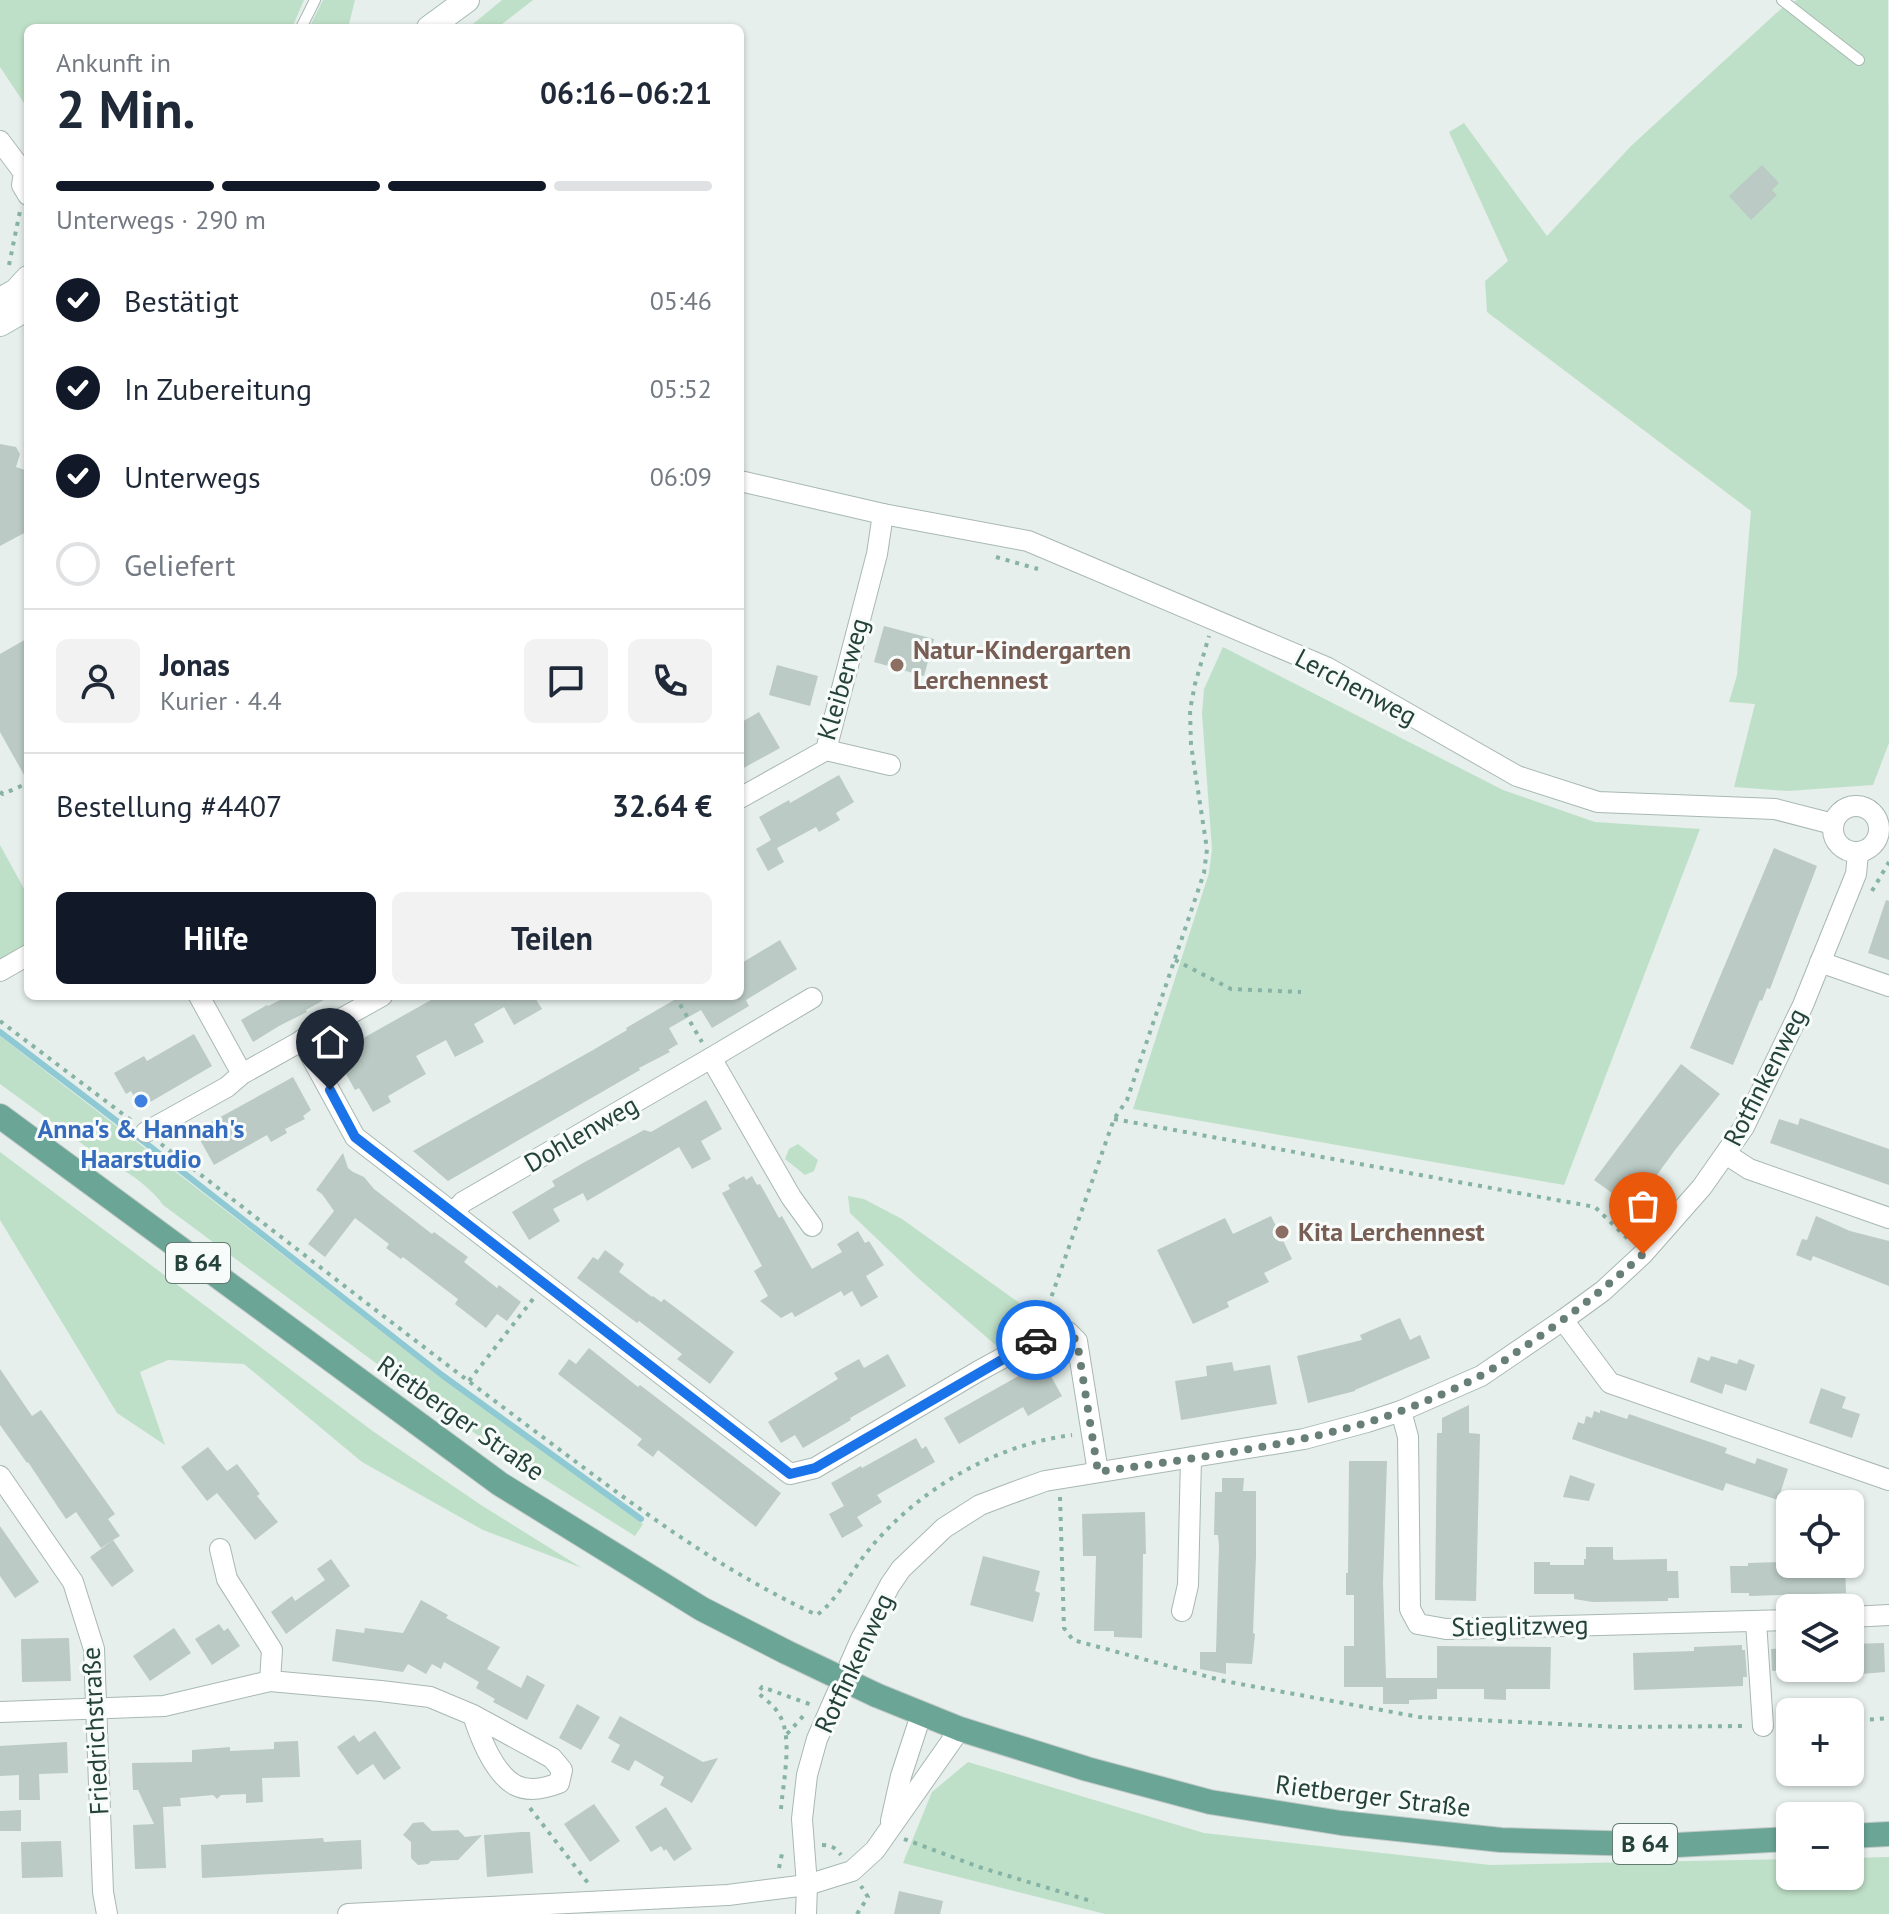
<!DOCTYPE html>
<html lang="de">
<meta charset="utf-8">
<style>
:root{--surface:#fff;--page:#f2f2f3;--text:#1f2937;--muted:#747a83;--line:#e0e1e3;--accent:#111827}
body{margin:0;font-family:"PT Sans",sans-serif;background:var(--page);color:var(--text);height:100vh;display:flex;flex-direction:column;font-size:30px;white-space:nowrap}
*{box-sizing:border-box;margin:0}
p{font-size:26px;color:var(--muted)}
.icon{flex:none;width:44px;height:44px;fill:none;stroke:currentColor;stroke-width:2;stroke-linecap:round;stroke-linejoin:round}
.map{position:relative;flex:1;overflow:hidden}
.panel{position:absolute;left:24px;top:24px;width:720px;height:976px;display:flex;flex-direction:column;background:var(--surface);border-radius:12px;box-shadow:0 2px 6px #0004}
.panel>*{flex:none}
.buttons{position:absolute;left:1776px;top:1490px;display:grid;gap:16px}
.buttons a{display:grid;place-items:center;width:88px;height:88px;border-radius:12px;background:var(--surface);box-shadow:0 2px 6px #0004;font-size:40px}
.pin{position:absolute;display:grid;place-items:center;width:68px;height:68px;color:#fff;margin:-82px -34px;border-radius:50% 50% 50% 0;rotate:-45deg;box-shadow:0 0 8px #0007}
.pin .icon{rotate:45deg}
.courier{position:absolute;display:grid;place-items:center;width:80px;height:80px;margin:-40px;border:6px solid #1a73e8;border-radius:50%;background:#fff;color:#222;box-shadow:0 2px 10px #0007}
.head em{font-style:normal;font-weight:800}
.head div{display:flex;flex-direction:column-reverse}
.head{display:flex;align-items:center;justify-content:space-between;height:136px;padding:0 32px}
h1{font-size:52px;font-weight:800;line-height:60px}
.bar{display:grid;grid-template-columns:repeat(4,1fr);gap:12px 8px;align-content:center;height:96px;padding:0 32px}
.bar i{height:10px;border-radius:6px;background:var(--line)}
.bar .active{background:var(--accent)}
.bar p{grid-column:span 4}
.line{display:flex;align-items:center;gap:20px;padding:0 32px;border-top:2px solid var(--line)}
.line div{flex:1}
.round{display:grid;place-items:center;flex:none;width:84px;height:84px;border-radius:12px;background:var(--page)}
ol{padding:0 32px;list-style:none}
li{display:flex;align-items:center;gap:24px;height:88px}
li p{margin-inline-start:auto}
li .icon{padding:8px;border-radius:50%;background:var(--accent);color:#fff;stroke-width:4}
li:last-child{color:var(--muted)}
li i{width:44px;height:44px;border:4px solid var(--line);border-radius:50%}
.action{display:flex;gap:16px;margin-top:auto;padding:16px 32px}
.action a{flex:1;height:92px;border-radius:12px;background:var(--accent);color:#fff;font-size:32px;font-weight:800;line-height:92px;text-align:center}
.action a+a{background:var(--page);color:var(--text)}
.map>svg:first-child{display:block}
</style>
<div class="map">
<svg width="1889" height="1914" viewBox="0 0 1889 1914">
<rect width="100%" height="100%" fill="#e6efeb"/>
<g fill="#bfe0c8">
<polygon points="0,0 304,0 292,28 28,28 28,109 0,67"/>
<polygon points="323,0 355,0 348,28 309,28"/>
<polygon points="502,0 533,0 497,28 468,28"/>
<polygon points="1797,0 1888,0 1889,743 1873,785 1787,791 1734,787 1755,704 1729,702 1737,675 1751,511 1487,312 1485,281 1508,261 1449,132 1464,123 1547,236 1632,145 1782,8"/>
<polygon points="1223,647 1503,790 1595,822 1700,829 1564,1185 1133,1109 1209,873 1212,849 1202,714 1204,689"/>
<polygon points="0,845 28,896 28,944 0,960"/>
<path d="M0 1036 389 1337 643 1524 635 1536 517 1462 412 1390 163 1205C153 1189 124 1168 107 1162L0 1084Z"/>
<polygon points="798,1144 818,1160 814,1171 805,1175 785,1159 789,1149"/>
<polygon points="0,1152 374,1432 481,1505 582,1568 483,1530 362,1462 244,1364 168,1360 140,1372 165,1445 117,1413 0,1220"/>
<polygon points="848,1196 864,1199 902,1219 1039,1317 1010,1329 999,1348 917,1277 850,1213"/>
<polygon points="968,1762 1204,1833 1490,1865 1790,1859 1790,1876 1850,1876 1850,1858 1889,1857 1889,1914 1105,1914 903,1863 932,1792"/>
</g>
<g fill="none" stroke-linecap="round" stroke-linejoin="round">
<polyline stroke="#8ec9d4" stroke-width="6" points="0,1032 143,1141 442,1375 641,1519"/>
</g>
<g fill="#bbcac4">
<polygon points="1762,165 1779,183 1772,190 1777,195 1751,220 1729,196"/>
<polygon points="0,444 16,447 20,454 16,467 28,471 28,531 0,546"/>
<polygon points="884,626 934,639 924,676 874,662"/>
<polygon points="28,638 28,782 0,732 0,654"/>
<polygon points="777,665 818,676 810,706 769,695"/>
<polygon points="759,712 780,748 740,770 740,723"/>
<polygon points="839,775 854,802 836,813 840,820 819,832 816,827 777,848 784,862 768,871 756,849 771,840 759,817 789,800 790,803"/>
<polygon points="1774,848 1817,866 1770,989 1767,988 1762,1001 1760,1000 1733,1065 1690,1048"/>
<polygon points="1886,900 1889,901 1889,960 1868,953"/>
<polygon points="780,940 797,969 746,1000 749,1006 712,1028 701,1010 669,1028 678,1044 668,1050 670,1052 639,1068 640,1070 448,1181 413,1151 593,1050 627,1030 626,1028 681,996 740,996 740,964"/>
<polygon points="288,996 331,996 306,1010 307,1012 279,1026 253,1042 241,1020 267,1005 268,1006"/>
<polygon points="438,996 534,996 542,1009 514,1025 504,1007 474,1024 484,1042 455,1057 446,1040 416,1056 426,1074 388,1096 391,1102 373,1112 359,1088 355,1090 335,1054"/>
<polygon points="194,1034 212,1066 140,1108 131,1091 126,1094 114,1073 144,1056 147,1061"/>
<polygon points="1681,1064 1720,1094 1675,1150 1633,1208 1594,1180"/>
<polygon points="293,1077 311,1110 303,1116 305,1119 285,1129 287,1133 271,1142 267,1135 214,1165 195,1131"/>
<polygon points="706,1100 722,1129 701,1141 711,1159 692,1169 679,1147 587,1201 583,1193 553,1209 560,1221 529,1240 512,1212 555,1186 552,1181 583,1163 644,1130 651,1132"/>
<polygon points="1800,1118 1889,1149 1889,1185 1770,1143 1779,1119 1798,1125"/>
<polygon points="343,1153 348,1168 353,1172 364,1177 374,1189 432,1234 434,1232 468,1257 464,1262 497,1288 499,1285 521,1302 507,1321 497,1314 486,1328 455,1304 458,1299 403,1257 401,1259 386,1248 389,1244 355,1218 325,1257 308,1244 334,1211 322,1194 316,1190"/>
<polygon points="744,1176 746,1180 752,1176 757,1185 760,1184 779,1218 782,1216 812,1269 842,1252 837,1244 858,1231 865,1243 869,1241 884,1265 866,1276 878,1297 861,1307 852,1291 844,1296 841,1291 795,1317 792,1312 781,1318 760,1301 768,1296 754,1271 762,1266 722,1193 730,1189 728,1185"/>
<polygon points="1271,1216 1292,1259 1264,1273 1269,1282 1227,1302 1229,1307 1193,1324 1157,1250 1225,1218 1233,1234"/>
<polygon points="1816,1216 1850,1231 1889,1241 1889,1286 1813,1256 1811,1261 1796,1255 1802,1239 1807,1240"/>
<polygon points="605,1250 624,1264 619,1272 652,1297 653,1296 661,1302 664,1299 734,1352 710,1384 677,1359 682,1354 639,1321 637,1323 577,1278 593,1257 598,1260"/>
<polygon points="1400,1318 1410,1340 1420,1335 1430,1358 1355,1390 1355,1391 1308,1403 1297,1356 1362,1340 1360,1335"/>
<polygon points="589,1348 638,1387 640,1385 781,1493 756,1527 658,1450 653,1457 637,1445 642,1439 558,1374 569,1359 576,1364"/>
<polygon points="888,1354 906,1386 850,1418 851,1420 803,1448 795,1435 781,1443 768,1422 838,1379 834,1373 859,1359 864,1368"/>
<polygon points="1711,1356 1737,1364 1739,1359 1755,1365 1746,1391 1725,1384 1722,1394 1690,1382 1698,1357 1709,1361"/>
<polygon points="1043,1362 1062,1396 1028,1416 1023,1407 959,1444 944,1418"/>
<polygon points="1232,1362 1234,1371 1270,1365 1277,1404 1181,1420 1175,1381 1207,1376 1206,1366"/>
<polygon points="0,1369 32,1416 41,1410 115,1514 108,1519 120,1536 113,1540 134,1571 112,1587 90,1557 113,1540 101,1548 76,1512 66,1519 28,1462 27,1463 0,1425"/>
<polygon points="1821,1388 1846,1397 1842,1408 1860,1414 1852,1438 1809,1423"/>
<polygon points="1469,1405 1469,1433 1480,1434 1476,1601 1435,1600 1437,1433 1442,1433 1442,1418"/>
<polygon points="1600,1410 1627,1419 1629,1414 1727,1448 1725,1453 1755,1464 1757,1458 1788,1469 1778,1500 1726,1483 1723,1491 1572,1439 1578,1422 1584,1424 1586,1416 1592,1418 1594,1411 1600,1413"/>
<polygon points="916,1438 922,1449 926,1446 935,1462 877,1495 882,1502 857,1517 863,1526 842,1538 829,1514 844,1506 831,1483 861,1466 862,1468"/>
<polygon points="208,1447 227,1471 237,1464 260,1494 257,1496 278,1522 255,1540 217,1493 207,1501 181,1467"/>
<polygon points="1349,1461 1387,1461 1383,1583 1386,1678 1437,1678 1437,1646 1551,1647 1550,1689 1506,1689 1506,1700 1484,1699 1484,1689 1437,1689 1437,1699 1409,1700 1409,1704 1383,1704 1383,1687 1344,1687 1344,1646 1354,1646 1354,1595 1346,1595 1346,1573 1348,1573"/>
<polygon points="1570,1475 1595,1484 1589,1501 1563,1497"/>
<polygon points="1222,1478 1244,1478 1243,1491 1256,1491 1256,1556 1253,1633 1255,1634 1252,1664 1226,1663 1226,1674 1200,1669 1200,1652 1216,1652 1219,1546 1218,1535 1214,1535 1215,1492 1222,1492"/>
<polygon points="1145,1512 1146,1554 1143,1554 1142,1638 1114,1637 1114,1631 1094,1631 1096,1556 1083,1556 1082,1514"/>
<polygon points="0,1526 39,1582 15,1598 0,1576"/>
<polygon points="1586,1547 1613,1547 1613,1559 1615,1560 1667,1559 1667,1571 1678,1571 1679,1598 1668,1598 1668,1601 1593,1602 1574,1599 1574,1594 1534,1594 1534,1562 1550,1562 1550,1565 1584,1565 1584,1559 1586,1559"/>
<polygon points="983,1556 1040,1571 1035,1591 1040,1593 1033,1622 970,1605"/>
<polygon points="331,1559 350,1586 286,1634 271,1612 292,1596 295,1601 325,1580 317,1569"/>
<polygon points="1780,1562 1780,1564 1845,1564 1846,1593 1749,1596 1749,1593 1731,1593 1730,1566 1748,1566 1748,1563"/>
<polygon points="421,1600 448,1615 446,1618 500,1647 487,1669 521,1688 527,1675 545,1685 527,1720 493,1702 495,1699 476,1688 479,1682 444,1662 441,1669 432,1664 426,1674 408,1664 403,1672 332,1661 336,1629 364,1633 365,1628 403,1633"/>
<polygon points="219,1624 224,1631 228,1628 240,1646 212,1665 195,1639"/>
<polygon points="174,1628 191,1653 150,1681 133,1656"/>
<polygon points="69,1638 71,1681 22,1682 21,1639"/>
<polygon points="1884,1643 1885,1672 1850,1675 1850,1644"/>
<polygon points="1742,1645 1742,1650 1745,1650 1747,1677 1743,1677 1743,1686 1634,1690 1633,1653 1694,1651 1694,1647"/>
<polygon points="1790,1648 1790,1670 1772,1671 1771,1649"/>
<polygon points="577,1704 600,1717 581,1750 559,1738"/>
<polygon points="620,1716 703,1762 718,1758 692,1803 660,1785 664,1777 635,1760 629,1771 611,1762 620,1745 608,1738"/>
<polygon points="375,1731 401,1768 384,1780 373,1764 357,1775 337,1747 354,1735 359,1742"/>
<polygon points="298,1741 300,1777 262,1778 263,1802 246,1803 246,1794 221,1795 217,1799 213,1795 180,1798 181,1806 163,1807 166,1868 135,1869 133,1825 154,1824 138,1790 133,1790 132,1763 192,1762 192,1750 230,1747 230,1751 274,1749 274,1742"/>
<polygon points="67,1742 68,1773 39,1774 40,1800 19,1800 19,1775 0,1776 0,1746"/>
<polygon points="594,1804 620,1841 590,1862 564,1824"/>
<polygon points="666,1807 692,1849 674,1861 666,1849 664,1851 661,1846 651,1852 635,1827"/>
<polygon points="21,1810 21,1831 0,1831 0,1811"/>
<polygon points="423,1822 432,1831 458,1830 465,1837 482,1835 458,1860 431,1861 428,1864 418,1865 411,1858 411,1842 403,1835 413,1823"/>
<polygon points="522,1832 530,1832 533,1873 487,1877 484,1835"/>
<polygon points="323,1838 324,1842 361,1840 362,1869 202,1878 201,1845"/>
<polygon points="61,1841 63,1877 22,1878 21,1842"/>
<polygon points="899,1891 943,1901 940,1914 894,1914"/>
</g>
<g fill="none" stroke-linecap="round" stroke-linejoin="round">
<g stroke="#a8b8b2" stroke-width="12">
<g id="service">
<polyline points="1782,0 1859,60"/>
<polyline points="301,28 315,0"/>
</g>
</g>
<g stroke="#a8b8b2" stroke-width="22">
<g id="minor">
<polyline points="0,141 24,173 22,185 28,195"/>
<polyline points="740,481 883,514 1028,541 1328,668 1517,776 1598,802 1775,809 1833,824"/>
<polyline points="826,750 890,765"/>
<polyline points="740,798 826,750 877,554 883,514"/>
<circle cx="1856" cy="829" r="23"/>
<polyline points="1820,962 1889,986"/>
<polyline points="0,971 28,955"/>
<polyline points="199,996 242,1074"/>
<polyline points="302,1040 355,1137 790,1474 815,1468 977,1372 1048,1333 1068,1332 1077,1341 1098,1472"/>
<polyline points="711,1058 791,1197 812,1226"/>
<polyline points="146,1132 227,1087 242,1074 382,996"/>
<polyline points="1726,1154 1749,1169 1889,1218"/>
<polyline points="453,1213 463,1202 711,1058 812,998"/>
<polyline points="1563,1320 1610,1383 1889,1480"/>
<polyline points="1401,1411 1408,1437 1410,1609 1418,1624 1446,1629 1790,1620"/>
<polyline points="0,1476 73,1582 94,1649 103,1892 107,1914"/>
<polyline points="220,1549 227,1579 272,1650 270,1681"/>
<polyline points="1182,1611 1188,1585 1191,1458"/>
<polyline points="1850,1617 1889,1615"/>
<polyline points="1756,1622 1763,1726"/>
<path d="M0 1712 164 1706 270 1681 381 1691 430 1697 473 1715 552 1758 562 1770 559 1783C546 1788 528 1792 515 1785 494 1773 480 1737 473 1715"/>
<polyline points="891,1821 901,1776 922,1712"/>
<polyline points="348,1914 728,1895 807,1885 852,1871 875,1850 960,1729"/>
<polyline points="806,1914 807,1885 802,1819 807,1775 817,1739 861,1639 890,1585 901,1569 944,1528 980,1505 1009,1494 1045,1481 1304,1439 1367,1422 1401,1411 1481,1376 1563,1320 1603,1291 1643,1254 1702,1187 1744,1127 1803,1005 1856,874 1858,853"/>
</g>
</g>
<g stroke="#a4bbb3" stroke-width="26">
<g id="secondary">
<polyline points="429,28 467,0"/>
<polyline points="0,300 16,291 28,278"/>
<polyline points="0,324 28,308"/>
</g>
</g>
<g stroke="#c2cac8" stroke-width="26">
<g id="primary">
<polyline points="0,1116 500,1484 702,1609 786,1652"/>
<polyline points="876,1695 960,1729 1087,1769 1210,1802 1341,1823 1501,1840 1677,1845 1790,1839"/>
<polyline points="1850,1836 1889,1834"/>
</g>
</g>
<g stroke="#86b3a5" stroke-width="4" stroke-dasharray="4 6" stroke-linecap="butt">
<polyline points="9,265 20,211"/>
<polyline points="996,557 1038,569"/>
<polyline points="0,792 3,794 28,783"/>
<polyline points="1872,891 1889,862"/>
<polyline points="1175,960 1231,989 1301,992"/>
<polyline points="675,996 702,1042"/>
<polyline points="0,1021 132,1121"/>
<polyline points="1114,1119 1595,1207 1630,1241"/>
<path d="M161 1144C283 1238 404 1333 528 1426 622 1496 709 1565 817 1615 838 1599 850 1573 867 1552 916 1491 993 1445 1072 1435"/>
<polyline points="1045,1315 1114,1119 1127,1100 1204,873 1207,849 1191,745 1190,710 1195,684 1209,636"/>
<polyline points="469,1381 533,1299"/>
<polyline points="1060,1497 1064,1628 1073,1640 1224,1681 1419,1717 1620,1727 1745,1726"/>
<polyline points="1850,1721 1889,1718"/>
<polyline points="787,1734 805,1714"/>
<polyline points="530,1808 588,1883"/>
<path d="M781 1809C783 1782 793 1739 780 1716 775 1706 766 1700 758 1693L762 1687 812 1705"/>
<polyline points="904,1839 979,1867 1094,1902"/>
<path d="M822 1845C831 1845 836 1848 841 1855"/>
<polyline points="779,1868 783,1849"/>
<polyline points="857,1914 868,1897 861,1886"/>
</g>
<use href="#service" stroke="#fff" stroke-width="10"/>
<use href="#minor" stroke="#fff" stroke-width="20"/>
<use href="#secondary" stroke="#fff" stroke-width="24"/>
<use href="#primary" stroke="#6aa596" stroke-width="24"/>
<g stroke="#c2cac8" stroke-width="26" stroke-linecap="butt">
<polyline id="primary-bridge" points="786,1652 876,1695"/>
</g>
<use href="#primary-bridge" stroke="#6aa596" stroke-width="24"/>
</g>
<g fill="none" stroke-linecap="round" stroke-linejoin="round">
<path stroke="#687f78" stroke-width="8" stroke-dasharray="0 14.4" d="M1036 1340 1048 1333 1068 1332 1077 1341 1098 1472C1187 1459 1279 1448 1366 1423 1404 1411 1443 1395 1478 1377 1494 1369 1509 1357 1524 1347 1567 1318 1605 1289 1643 1254"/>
<polyline stroke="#1a73e8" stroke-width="10" points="330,1090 355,1137 790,1474 815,1468 1036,1340"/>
</g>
<g fill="#8d6e63" stroke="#f7fbf9" stroke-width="3">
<circle cx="897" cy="665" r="8"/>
<circle cx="1282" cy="1232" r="8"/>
</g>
<circle fill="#3f7fe0" stroke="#f7fbf9" stroke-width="3" cx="141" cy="1101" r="8"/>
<g text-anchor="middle" stroke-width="6" stroke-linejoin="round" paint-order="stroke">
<g fill="#f7fbf9" stroke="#637a73" stroke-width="2">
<rect x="166" y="1243" width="64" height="40" rx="6"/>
<rect x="1613" y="1824" width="64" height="40" rx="6"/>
</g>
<g font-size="24" font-weight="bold" fill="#24423a">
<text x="198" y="1271">B 64</text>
<text x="1645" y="1852">B 64</text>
</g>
<g font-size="26" font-weight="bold" fill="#785e54" stroke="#f7fbf9" text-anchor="start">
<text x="913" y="659">Natur-Kindergarten<tspan x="913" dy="30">Lerchennest</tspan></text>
<text x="1298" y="1241">Kita Lerchennest</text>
</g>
<g font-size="26" fill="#24423a" stroke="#f7fbf9">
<text transform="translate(843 679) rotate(-74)" y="9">Kleiberweg</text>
<text transform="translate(1356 687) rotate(28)" y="9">Lerchenweg</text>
<text transform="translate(1765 1077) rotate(-63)" y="9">Rotfinkenweg</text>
<text transform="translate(581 1134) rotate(-30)" y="9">Dohlenweg</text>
<text transform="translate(461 1418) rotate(35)" y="9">Rietberger Straße</text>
<text transform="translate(1520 1626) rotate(-1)" y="9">Stieglitzweg</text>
<text transform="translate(854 1663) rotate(-65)" y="9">Rotfinkenweg</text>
<text transform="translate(95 1731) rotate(-93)" y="9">Friedrichstraße</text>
<text transform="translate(1373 1796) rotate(7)" y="9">Rietberger Straße</text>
</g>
<g font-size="26" font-weight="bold" fill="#366cbe" stroke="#f7fbf9">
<text x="141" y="1138">Anna's &amp; Hannah's<tspan x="141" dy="30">Haarstudio</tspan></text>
</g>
</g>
</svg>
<div class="buttons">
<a><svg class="icon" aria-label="locate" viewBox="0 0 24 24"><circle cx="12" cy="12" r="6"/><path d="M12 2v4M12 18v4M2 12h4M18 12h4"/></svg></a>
<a><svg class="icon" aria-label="layers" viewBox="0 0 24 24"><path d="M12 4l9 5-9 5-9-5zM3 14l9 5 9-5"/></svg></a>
<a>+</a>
<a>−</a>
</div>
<div class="pin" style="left:1643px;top:1254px;background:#ea580c"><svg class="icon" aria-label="bag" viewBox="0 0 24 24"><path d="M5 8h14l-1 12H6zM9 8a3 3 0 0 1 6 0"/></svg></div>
<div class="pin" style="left:330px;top:1090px;background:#1f2937"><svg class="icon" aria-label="home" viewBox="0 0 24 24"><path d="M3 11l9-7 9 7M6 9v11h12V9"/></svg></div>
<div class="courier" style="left:1036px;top:1340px"><svg class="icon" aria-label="car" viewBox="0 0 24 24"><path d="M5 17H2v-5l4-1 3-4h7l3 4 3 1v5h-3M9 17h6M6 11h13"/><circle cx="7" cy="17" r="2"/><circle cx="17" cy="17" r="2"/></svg></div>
<section class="panel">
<div class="head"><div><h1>2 Min.</h1><p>Ankunft in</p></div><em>06:16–06:21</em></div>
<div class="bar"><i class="active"></i><i class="active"></i><i class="active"></i><i></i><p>Unterwegs · 290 m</p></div>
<ol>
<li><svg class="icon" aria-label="check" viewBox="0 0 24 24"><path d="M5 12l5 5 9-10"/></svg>Bestätigt<p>05:46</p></li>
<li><svg class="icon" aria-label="check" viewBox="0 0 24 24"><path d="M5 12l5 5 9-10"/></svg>In Zubereitung<p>05:52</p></li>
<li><svg class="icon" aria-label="check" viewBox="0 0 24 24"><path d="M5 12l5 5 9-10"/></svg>Unterwegs<p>06:09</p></li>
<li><i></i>Geliefert</li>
</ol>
<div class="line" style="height:144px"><a class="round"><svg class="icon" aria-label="person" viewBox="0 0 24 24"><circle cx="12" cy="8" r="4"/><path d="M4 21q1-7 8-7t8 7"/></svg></a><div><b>Jonas</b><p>Kurier · 4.4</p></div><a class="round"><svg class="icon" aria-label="chat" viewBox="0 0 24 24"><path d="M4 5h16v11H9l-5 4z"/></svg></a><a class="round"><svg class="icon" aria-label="phone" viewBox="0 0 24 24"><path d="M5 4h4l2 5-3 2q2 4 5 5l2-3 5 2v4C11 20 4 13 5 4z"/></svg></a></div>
<div class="line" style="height:104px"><div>Bestellung #4407</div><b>32.64 €</b></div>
<div class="action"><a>Hilfe</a><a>Teilen</a></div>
</section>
</div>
